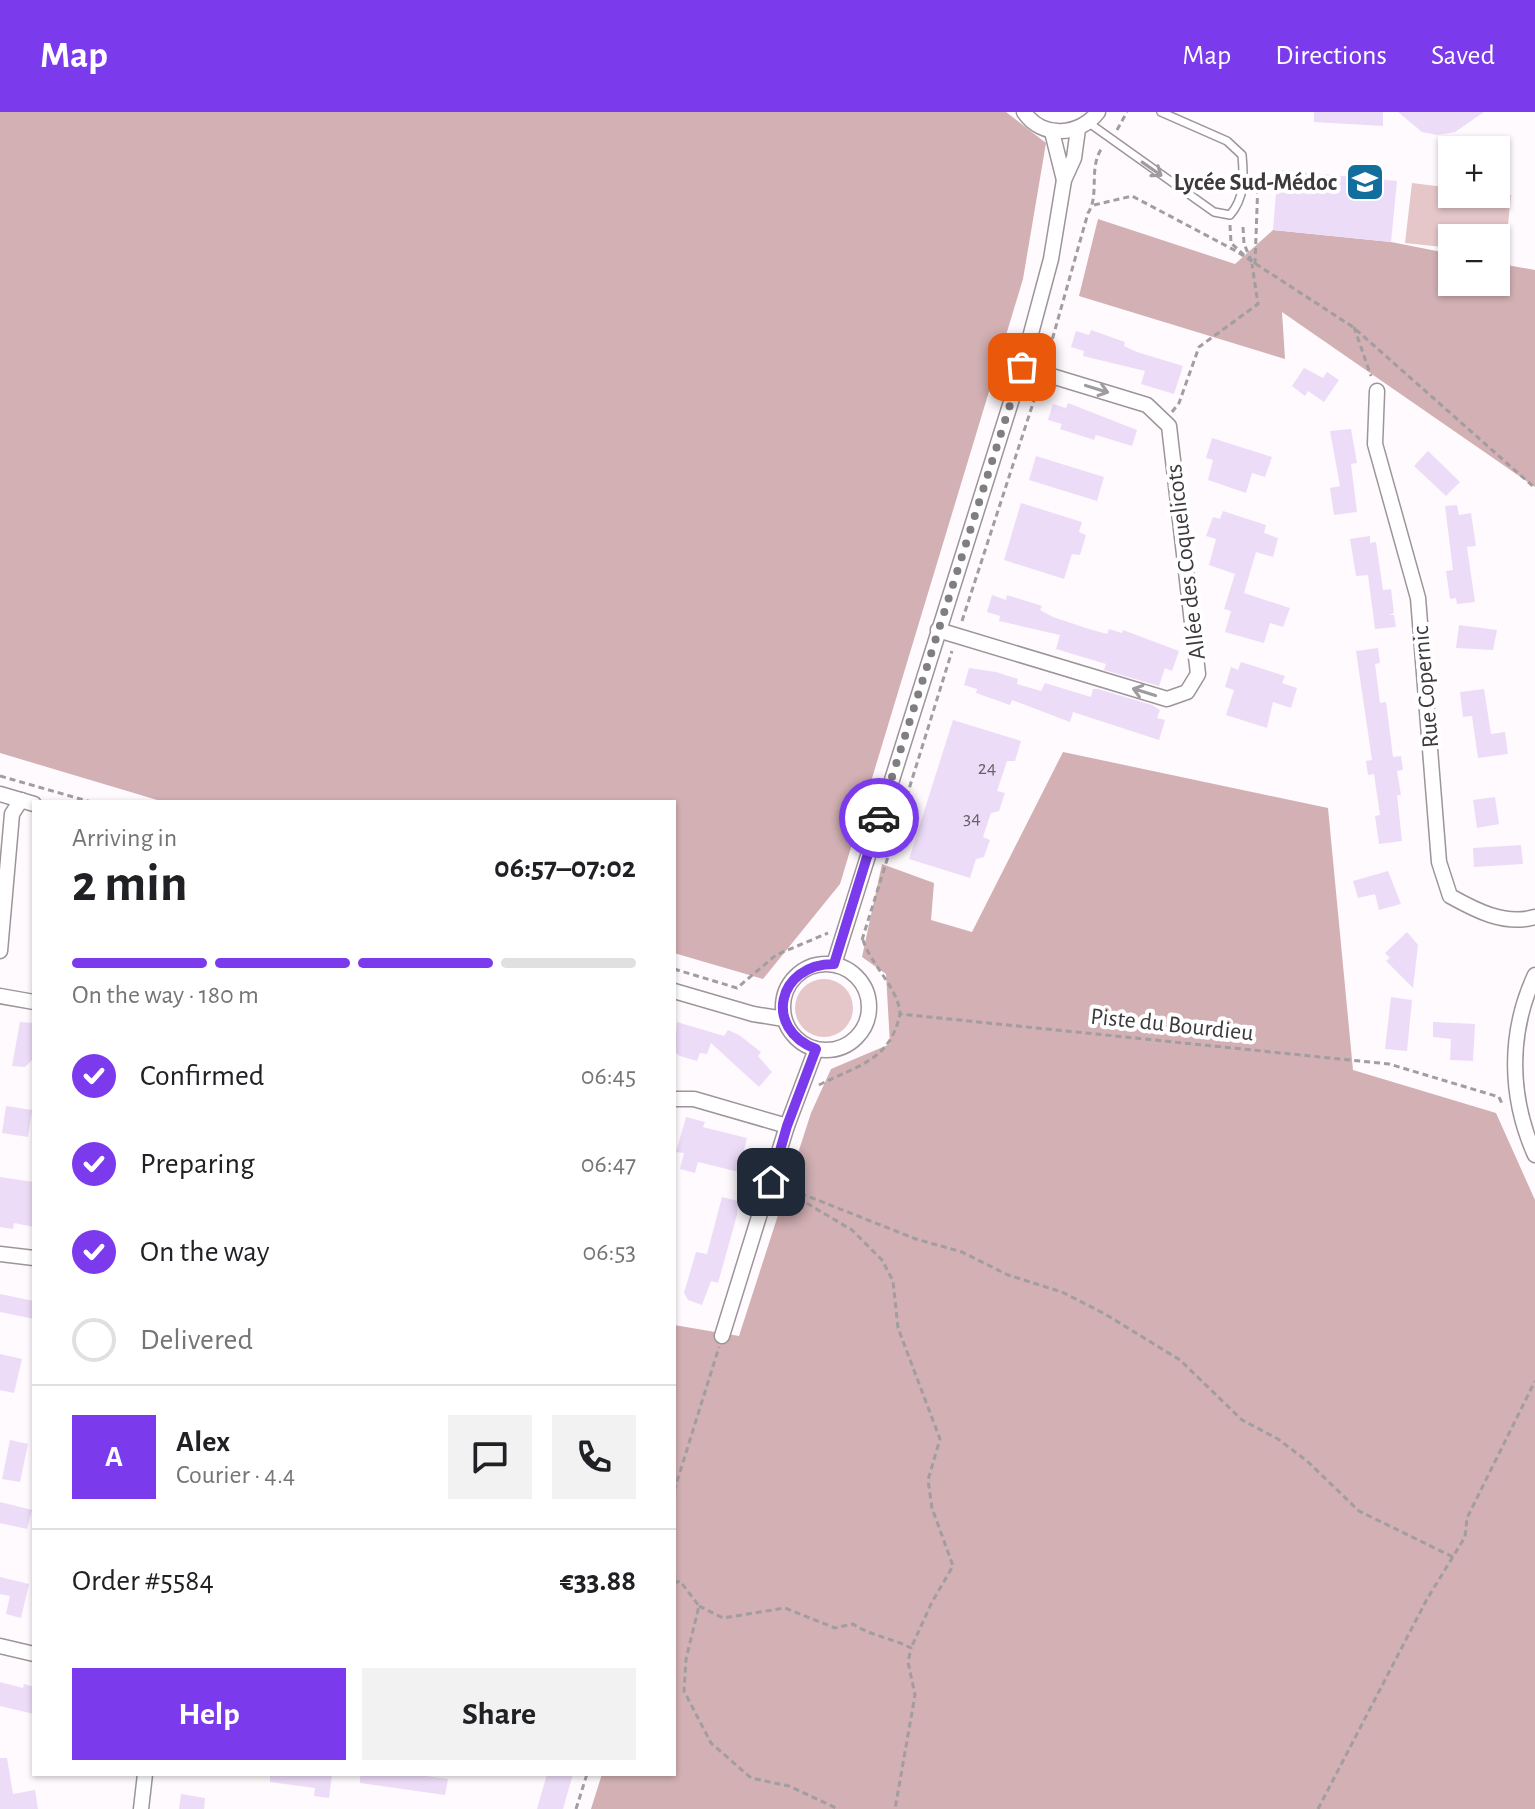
<!DOCTYPE html>
<meta charset="utf-8">
<style>
:root{--surface:#fff;--page:#f2f2f2;--text:#202124;--muted:#757577;--line:#e0e0e0;--accent:#7c3aed}
body{margin:0;font-family:"Alegreya Sans",sans-serif;background:var(--page);color:var(--text);height:100vh;display:flex;flex-direction:column;font-size:30px;white-space:nowrap}
*{box-sizing:border-box;margin:0}
p{font-size:26px;color:var(--muted)}
.icon{flex:none;width:44px;height:44px;fill:none;stroke:currentColor;stroke-width:2;stroke-linecap:round;stroke-linejoin:round}
.map{position:relative;flex:1;overflow:hidden}
.side{position:absolute;left:32px;top:688px;width:644px;height:976px;display:flex;flex-direction:column;background:var(--surface);border-radius:0px;box-shadow:0 2px 6px #0004}
.side>*{flex:none}
.tools{position:absolute;left:1438px;top:24px;display:grid;gap:16px}
.tools a{display:grid;place-items:center;width:72px;height:72px;border-radius:0px;background:var(--surface);box-shadow:0 2px 6px #0004;font-size:40px}
.pin{position:absolute;display:grid;place-items:center;width:68px;height:68px;color:#fff;margin:-34px;border-radius:16px;box-shadow:0 4px 12px #0006}
.courier{position:absolute;display:grid;place-items:center;width:80px;height:80px;margin:-40px;border:6px solid #7c3aed;border-radius:50%;background:#fff;color:#222;box-shadow:0 2px 10px #0007}
.summary em{font-style:normal;font-weight:700}
.summary div{display:flex;flex-direction:column-reverse}
.summary{display:flex;align-items:center;justify-content:space-between;height:136px;padding:0 40px}
h1{font-size:52px;font-weight:700;line-height:60px}
.bar{display:grid;grid-template-columns:repeat(4,1fr);gap:12px 8px;align-content:center;height:96px;padding:0 40px}
.bar i{height:10px;border-radius:6px;background:var(--line)}
.bar .current{background:var(--accent)}
.bar p{grid-column:span 4}
.line{display:flex;align-items:center;gap:20px;padding:0 40px;border-top:2px solid var(--line)}
.line div{flex:1}
.round{display:grid;place-items:center;flex:none;width:84px;height:84px;border-radius:0px;background:var(--page)}
ol{padding:0 40px;list-style:none}
li{display:flex;align-items:center;gap:24px;height:88px}
li p{margin-inline-start:auto}
li .icon{padding:8px;border-radius:50%;background:var(--accent);color:#fff;stroke-width:4}
li:last-child{color:var(--muted)}
li i{width:44px;height:44px;border:4px solid var(--line);border-radius:50%}
.button{display:flex;gap:16px;margin-top:auto;padding:16px 40px}
.button a{flex:1;height:92px;border-radius:0px;background:var(--accent);color:#fff;font-size:32px;font-weight:700;line-height:92px;text-align:center}
.button a+a{background:var(--page);color:var(--text)}
header{display:flex;align-items:center;gap:48px;box-sizing:border-box;height:112px;padding:0 40px;background:var(--accent);color:#fff}
header strong{font-size:38px}
nav{display:flex;gap:44px;margin-inline-start:auto;font-size:28px}
.map>svg:first-child{display:block}
</style>
<header>
<strong>Map</strong>
<nav><a>Map</a><a>Directions</a><a>Saved</a></nav>
</header>
<div class="map">
<svg width="1535" height="1697" viewBox="0 0 1535 1697">
<rect width="100%" height="100%" fill="#fefafd"/>
<g fill="#e5c6c9">
<polygon points="1412,71 1452,76 1452,82 1511,83 1505,142 1496,141 1496,126 1452,126 1452,136 1405,131"/>
<circle cx="824" cy="896" r="29"/>
</g>
<g fill="#d2b0b3">
<polygon points="0,0 1006,0 1046,31 1023,167 840,772 763,867 674,841 674,690 164,690 0,641"/>
<polygon points="1098,107 1235,152 1273,118 1391,130 1452,142 1452,170 1496,170 1496,151 1535,158 1535,375 1282,200 1285,247 1079,184"/>
<polygon points="1063,640 1328,696 1353,958 1496,1001 1535,1088 1535,1697 591,1697 602,1662 674,1662 674,1213 739,1224 811,1001 831,957 890,932 886,862 862,845 882,752 934,771 931,808 972,820"/>
</g>
<g fill="#eddcf7">
<polygon points="1314,0 1383,0 1383,14 1314,10"/>
<polygon points="1398,0 1484,0 1455,20 1437,23 1422,20"/>
<polygon points="1278,58 1397,69 1391,130 1273,118"/>
<polygon points="1091,218 1125,230 1124,234 1137,240 1183,254 1174,282 1141,272 1145,259 1083,244 1084,239 1071,235 1076,219 1089,223"/>
<polygon points="1304,256 1323,266 1327,260 1339,268 1324,290 1308,279 1305,284 1292,274"/>
<polygon points="1068,291 1137,318 1132,334 1096,323 1094,328 1060,317 1062,312 1048,308 1053,292 1066,296"/>
<polygon points="1351,317 1357,351 1351,352 1357,400 1334,403 1330,376 1340,374 1330,319"/>
<polygon points="1212,326 1272,345 1265,365 1252,361 1246,381 1208,368 1213,348 1206,346"/>
<polygon points="1428,339 1460,370 1446,384 1414,354"/>
<polygon points="1036,344 1104,365 1097,389 1029,368"/>
<polygon points="1021,391 1082,410 1079,420 1086,423 1080,443 1072,442 1064,467 1004,448"/>
<polygon points="1457,393 1459,403 1471,401 1476,434 1467,435 1475,490 1457,492 1456,486 1450,487 1446,459 1453,458 1445,394"/>
<polygon points="1223,399 1266,413 1264,421 1278,426 1273,445 1256,440 1244,481 1290,496 1283,515 1270,511 1264,531 1225,520 1231,499 1224,497 1235,462 1209,453 1216,427 1206,424 1213,405 1220,407"/>
<polygon points="1370,424 1370,431 1376,430 1383,478 1391,477 1394,501 1389,503 1394,503 1396,515 1375,517 1368,463 1356,464 1350,427"/>
<polygon points="992,483 1006,488 1007,483 1042,494 1040,498 1053,505 1089,517 1107,522 1109,517 1122,521 1123,518 1179,539 1172,559 1165,556 1159,574 1104,558 1106,552 1056,537 1060,523 999,509 1000,504 987,500"/>
<polygon points="1459,513 1497,518 1493,538 1456,536"/>
<polygon points="1378,536 1380,551 1375,552 1380,591 1386,590 1393,645 1401,644 1403,658 1397,659 1401,683 1397,683 1402,729 1379,732 1375,704 1380,703 1374,662 1368,663 1366,649 1372,648 1356,539"/>
<polygon points="1241,550 1285,564 1282,571 1297,576 1291,596 1273,590 1267,616 1226,603 1234,578 1225,575 1231,555 1238,558"/>
<polygon points="969,556 996,560 1018,567 1017,572 1041,579 1045,571 1091,585 1093,577 1098,577 1152,593 1160,598 1157,606 1165,608 1159,628 1073,600 1070,610 1012,588 1010,593 976,581 977,577 964,573"/>
<polygon points="1484,577 1491,622 1505,620 1508,642 1478,646 1472,604 1463,605 1460,580"/>
<polygon points="953,608 1021,629 1015,649 1007,649 997,679 1005,681 999,699 991,701 983,725 990,728 984,745 976,747 970,766 909,747"/>
<polygon points="1495,685 1499,712 1477,716 1473,688"/>
<polygon points="1521,733 1523,752 1474,755 1473,736"/>
<polygon points="1388,759 1401,792 1379,798 1375,782 1358,786 1353,769"/>
<polygon points="1407,820 1418,833 1413,876 1386,849 1390,846 1385,841"/>
<polygon points="1391,885 1412,888 1407,939 1385,937"/>
<polygon points="20,910 34,911 33,947 25,955 12,954"/>
<polygon points="677,910 724,924 728,918 739,923 761,940 758,944 772,960 759,975 711,931 707,942 700,941 697,949 680,944 674,940"/>
<polygon points="1433,910 1475,912 1473,949 1450,948 1451,927 1433,925"/>
<polygon points="6,994 32,998 28,1025 2,1021"/>
<polygon points="686,1005 705,1010 703,1015 747,1026 739,1060 698,1050 695,1061 680,1057 684,1041 676,1040"/>
<polygon points="0,1065 34,1070 34,1115 14,1111 13,1117 0,1115"/>
<polygon points="722,1085 738,1089 737,1103 718,1171 711,1169 702,1193 688,1188 684,1181 696,1140 707,1142"/>
<polygon points="0,1182 34,1189 34,1207 0,1200"/>
<polygon points="0,1242 22,1247 14,1281 0,1278"/>
<polygon points="10,1328 28,1332 20,1370 2,1367"/>
<polygon points="0,1390 32,1398 27,1417 0,1411"/>
<polygon points="0,1465 29,1472 21,1506 6,1502 10,1484 0,1482"/>
<polygon points="0,1570 23,1576 24,1572 34,1575 34,1602 0,1594"/>
<polygon points="0,1646 7,1646 13,1682 35,1678 38,1697 0,1697"/>
<polygon points="270,1662 332,1662 329,1686 314,1684 315,1676 270,1670"/>
<polygon points="360,1662 411,1662 448,1667 445,1683 360,1671"/>
<polygon points="547,1662 573,1662 563,1697 537,1697"/>
<polygon points="181,1682 205,1686 204,1697 179,1697"/>
</g>
<g fill="none" stroke-linecap="round" stroke-linejoin="round">
<g stroke="#9e949c" stroke-width="10">
<path id="service" d="M1089 11 1214 100 1230 103C1245 86 1244 65 1242 43L1227 29 1161 0"/>
</g>
<g stroke="#9e949c" stroke-width="17">
<g id="minor">
<path d="M1024 0C1042 27 1080 24 1098 0"/>
<polyline points="1052,20 1064,68"/>
<path d="M1377 279 1375 332 1418 486 1439 750 1450 784C1475 798 1505 814 1535 805"/>
<polyline points="938,518 1167,587 1187,580 1198,562 1169,314 1147,293 1022,255"/>
<polyline points="0,682 34,692"/>
<polyline points="0,839 12,702 21,688"/>
<circle cx="826" cy="895" r="43"/>
<polyline points="834,852 1022,255 1051,147 1064,68 1074,46 1078,17"/>
<path d="M1535 863C1508 921 1509 985 1535 1043"/>
<polyline points="674,879 753,902 784,907"/>
<polyline points="0,884 34,890"/>
<polyline points="674,987 694,987 787,1014"/>
<polyline points="0,1142 34,1146"/>
<polyline points="722,1224 787,1014 816,937"/>
<polyline points="0,1534 34,1542"/>
<polyline points="141,1697 145,1662"/>
</g>
</g>
<g stroke="#a19da0" stroke-width="3" stroke-dasharray="6 4" stroke-linecap="butt">
<polyline points="1117,18 1127,0"/>
<polyline points="1094,93 1132,84 1236,139 1353,215 1535,376"/>
<polyline points="1230,113 1231,131 1244,143"/>
<polyline points="1243,115 1244,132 1252,150"/>
<polyline points="1255,152 1258,69"/>
<polyline points="1354,215 1371,264"/>
<path d="M1047 246 1088 101C1100 83 1088 56 1102 36"/>
<polyline points="1172,300 1179,291 1199,235 1258,192 1252,152"/>
<polyline points="962,509 1038,276"/>
<polyline points="0,664 91,690"/>
<polyline points="862,828 952,539"/>
<path d="M863 828C871 853 899 877 900 902L1389 952 1499 985 1503 994"/>
<polyline points="674,857 737,876 776,843 828,821"/>
<path d="M819 973C858 953 890 949 900 902"/>
<polyline points="782,1074 916,1127 962,1140 1008,1163 1062,1180 1105,1202 1180,1248 1242,1308 1278,1327 1307,1349 1359,1399 1453,1445"/>
<polyline points="781,1076 852,1118 882,1148 893,1169 898,1216 940,1327 928,1368 932,1396 953,1454 932,1490 911,1536"/>
<polyline points="674,1379 719,1235"/>
<polyline points="674,1471 680,1469 699,1494 686,1547 684,1579 711,1631 751,1666 789,1674 838,1697"/>
<path d="M699 1494 723 1506 785 1496 835 1516 853 1512C871 1524 892 1526 911 1536L908 1550 915 1583 895 1697"/>
<polyline points="576,1697 587,1662"/>
<polyline points="1318,1697 1427,1487 1465,1425 1467,1406 1535,1269"/>
</g>
<use href="#service" stroke="#fff" stroke-width="7"/>
<use href="#minor" stroke="#fff" stroke-width="14"/>
</g>
<defs><path id="oneway-shaft" d="M-6 0H5M1.5-3L5.5 0L1.5 3" fill="none" stroke-width="1.6" stroke-linecap="round" stroke-linejoin="round" transform="scale(2)"/></defs>
<g stroke="#9e9c9e">
<use href="#oneway-shaft" transform="translate(1152 57) rotate(35)"/>
<use href="#oneway-shaft" transform="translate(1097 277) rotate(17)"/>
<use href="#oneway-shaft" transform="translate(1144 580) rotate(-163)"/>
</g>
<g fill="none" stroke-linecap="round" stroke-linejoin="round">
<polyline stroke="#817d80" stroke-width="8" stroke-dasharray="0 14.4" points="879,706 1022,255"/>
<path stroke="#7c3aed" stroke-width="10" d="M771 1070 787 1014 816 937C763 917 777 852 834 852L879 706"/>
</g>
<defs>
<g id="school-square" transform="scale(2)"><rect x="-9" y="-9" width="18" height="18" rx="4" fill="#126f9d" stroke="#fff"/><path d="M0-5L7-2L0 1L-7-2ZM-4 1L0 2.5L4 1V4Q0 6-4 4Z" fill="#fff"/></g>
</defs>
<g fill-rule="evenodd">
<use href="#school-square" x="1365" y="70"/>
</g>
<g text-anchor="middle" stroke-width="8" stroke-linejoin="round" paint-order="stroke">
<g font-size="20" fill="#69626b">
<text x="987" y="662">24</text>
<text x="972" y="712">34</text>
</g>
<g font-size="24" font-weight="bold" fill="#3d393c" stroke="#fff" text-anchor="end">
<text x="1337" y="78">Lycée Sud-Médoc</text>
</g>
<g font-size="24" fill="#3d393c" stroke="#fff">
<text transform="translate(1185 450) rotate(-97)" y="8">Allée des Coquelicots</text>
<text transform="translate(1425 575) rotate(-95)" y="8">Rue Copernic</text>
<text transform="translate(1172 912) rotate(6)" y="8">Piste du Bourdieu</text>
</g>
</g>
</svg>
<div class="tools">
<a>+</a>
<a>−</a>
</div>
<div class="pin" style="left:1022px;top:255px;background:#ea580c"><svg class="icon" aria-label="bag" viewBox="0 0 24 24"><path d="M5 8h14l-1 12H6zM9 8a3 3 0 0 1 6 0"/></svg></div>
<div class="pin" style="left:771px;top:1070px;background:#1f2937"><svg class="icon" aria-label="home" viewBox="0 0 24 24"><path d="M3 11l9-7 9 7M6 9v11h12V9"/></svg></div>
<div class="courier" style="left:879px;top:706px"><svg class="icon" aria-label="car" viewBox="0 0 24 24"><path d="M5 17H2v-5l4-1 3-4h7l3 4 3 1v5h-3M9 17h6M6 11h13"/><circle cx="7" cy="17" r="2"/><circle cx="17" cy="17" r="2"/></svg></div>
<section class="side">
<div class="summary"><div><h1>2 min</h1><p>Arriving in</p></div><em>06:57–07:02</em></div>
<div class="bar"><i class="current"></i><i class="current"></i><i class="current"></i><i></i><p>On the way · 180 m</p></div>
<ol>
<li><svg class="icon" aria-label="check" viewBox="0 0 24 24"><path d="M5 12l5 5 9-10"/></svg>Confirmed<p>06:45</p></li>
<li><svg class="icon" aria-label="check" viewBox="0 0 24 24"><path d="M5 12l5 5 9-10"/></svg>Preparing<p>06:47</p></li>
<li><svg class="icon" aria-label="check" viewBox="0 0 24 24"><path d="M5 12l5 5 9-10"/></svg>On the way<p>06:53</p></li>
<li><i></i>Delivered</li>
</ol>
<div class="line" style="height:144px"><b class="round" style="background:var(--accent);color:#fff">A</b><div><b>Alex</b><p>Courier · 4.4</p></div><a class="round"><svg class="icon" aria-label="chat" viewBox="0 0 24 24"><path d="M4 5h16v11H9l-5 4z"/></svg></a><a class="round"><svg class="icon" aria-label="phone" viewBox="0 0 24 24"><path d="M5 4h4l2 5-3 2q2 4 5 5l2-3 5 2v4C11 20 4 13 5 4z"/></svg></a></div>
<div class="line" style="height:104px"><div>Order #5584</div><b>€33.88</b></div>
<div class="button"><a>Help</a><a>Share</a></div>
</section>
</div>
